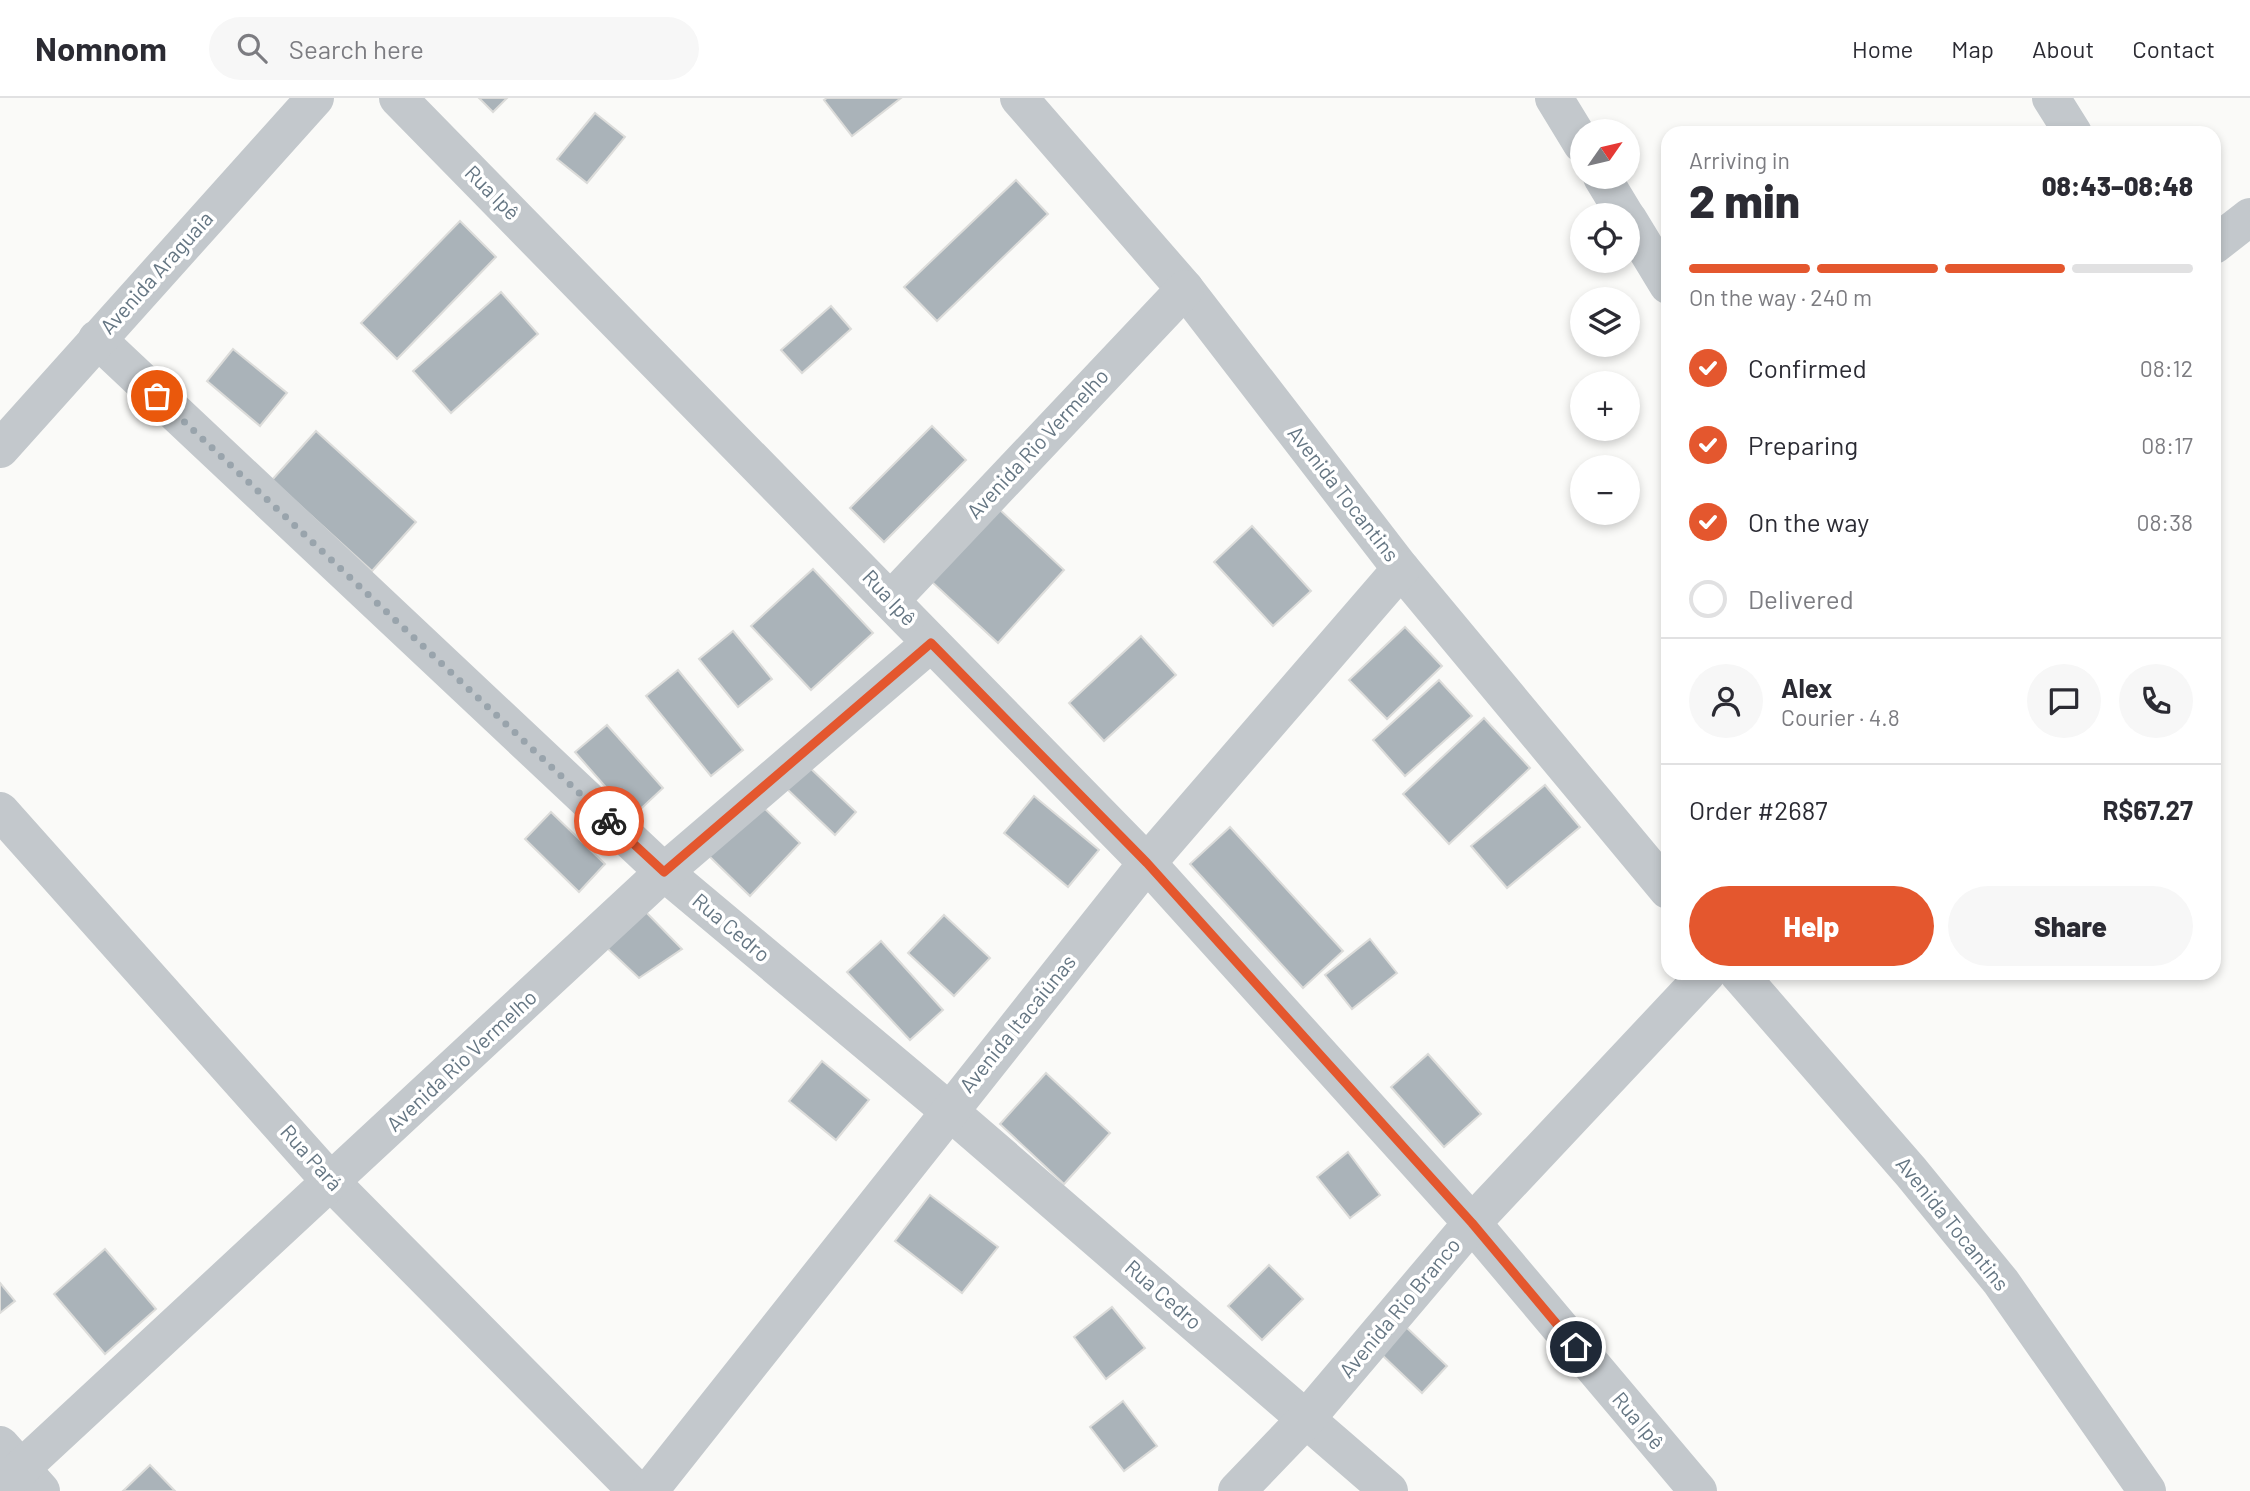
<!DOCTYPE html>
<meta charset="utf-8">
<style>
:root{--surface:#fff;--page:#f7f7f7;--text:#2b2b33;--muted:#7c7c81;--line:#e1e1e2;--accent:#e4572e}
body{margin:0;font-family:Barlow,sans-serif;background:var(--page);color:var(--text);height:100vh;display:flex;flex-direction:column;font-size:26px;white-space:nowrap}
*{box-sizing:border-box;margin:0}
p{font-size:23px;color:var(--muted)}
.icon{flex:none;width:38px;height:38px;fill:none;stroke:currentColor;stroke-width:2;stroke-linecap:round;stroke-linejoin:round}
.map{position:relative;flex:1;overflow:hidden}
.side{position:absolute;left:1661px;top:28px;width:560px;height:854px;display:flex;flex-direction:column;background:var(--surface);border-radius:21px;box-shadow:0 4px 10px #0003}
.side>*{flex:none}
.needle{width:46px;rotate:56deg}
.buttons{position:absolute;left:1570px;top:21px;display:grid;gap:14px}
.buttons a{display:grid;place-items:center;width:70px;height:70px;border-radius:50%;background:var(--surface);box-shadow:0 4px 10px #0003;font-size:35px}
.pin{position:absolute;display:grid;place-items:center;width:60px;height:60px;color:#fff;margin:-30px;border:4px solid #fff;border-radius:50%;box-shadow:0 2px 7px #0007}
.courier{position:absolute;display:grid;place-items:center;width:70px;height:70px;margin:-35px;border:5px solid #e4572e;border-radius:50%;background:#fff;color:#222;box-shadow:0 2px 9px #0007}
.summary em{font-style:normal;font-weight:800}
.summary div{display:flex;flex-direction:column-reverse}
.summary{display:flex;align-items:center;justify-content:space-between;height:119px;padding:0 28px}
h1{font-size:46px;font-weight:800;line-height:52px}
.bar{display:grid;grid-template-columns:repeat(4,1fr);gap:10px 7px;align-content:center;height:84px;padding:0 28px}
.bar i{height:9px;border-radius:5px;background:var(--line)}
.bar .current{background:var(--accent)}
.bar p{grid-column:span 4}
.line{display:flex;align-items:center;gap:18px;padding:0 28px;border-top:2px solid var(--line)}
.line div{flex:1}
.round{display:grid;place-items:center;flex:none;width:74px;height:74px;border-radius:37px;background:var(--page)}
ol{padding:0 28px;list-style:none}
li{display:flex;align-items:center;gap:21px;height:77px}
li p{margin-inline-start:auto}
li .icon{padding:7px;border-radius:50%;background:var(--accent);color:#fff;stroke-width:4}
li:last-child{color:var(--muted)}
li i{width:38px;height:38px;border:4px solid var(--line);border-radius:50%}
.button{display:flex;gap:14px;margin-top:auto;padding:14px 28px}
.button a{flex:1;height:80px;border-radius:42px;background:var(--accent);color:#fff;font-size:28px;font-weight:800;line-height:80px;text-align:center}
.button a+a{background:var(--page);color:var(--text)}
header{display:flex;align-items:center;gap:42px;box-sizing:border-box;height:98px;padding:0 35px;background:var(--surface);border-bottom:2px solid var(--line)}
header strong{font-size:33px}
nav{display:flex;gap:38px;margin-inline-start:auto;font-size:24px}
.search{width:490px;height:63px;background:var(--page);display:flex;align-items:center;gap:18px;box-sizing:border-box;padding:0 24px;border-radius:38px;color:var(--muted);font-size:26px}
.map>svg:first-child{display:block}
</style>
<header>
<strong>Nomnom</strong>
<div class="search"><svg class="icon" aria-label="search" viewBox="0 0 24 24"><circle cx="10" cy="10" r="6"/><path d="M15 15l6 6"/></svg>Search here</div>
<nav><a>Home</a><a>Map</a><a>About</a><a>Contact</a></nav>
</header>
<div class="map">
<svg width="2250" height="1393" viewBox="0 0 2250 1393">
<rect width="100%" height="100%" fill="#fafaf8"/>
<g fill="#aab3b9" stroke="#dcdcda" stroke-width="2">
<polygon points="479,0 507,0 493,14"/>
<polygon points="827,0 901,0 852,38 824,2"/>
<polygon points="595,15 625,39 587,85 557,61"/>
<polygon points="1016,82 1048,116 937,223 904,189"/>
<polygon points="460,123 496,159 397,261 361,225"/>
<polygon points="501,194 538,236 451,315 413,273"/>
<polygon points="831,208 851,231 802,275 781,252"/>
<polygon points="233,251 287,295 260,328 207,283"/>
<polygon points="932,328 966,362 884,444 850,410"/>
<polygon points="316,333 416,424 372,473 272,382"/>
<polygon points="998,410 1064,472 998,545 931,483"/>
<polygon points="1252,428 1311,493 1273,528 1214,464"/>
<polygon points="813,471 873,535 811,592 751,528"/>
<polygon points="1405,529 1442,568 1387,621 1349,582"/>
<polygon points="733,533 772,581 738,609 699,561"/>
<polygon points="1141,538 1176,577 1104,643 1069,605"/>
<polygon points="678,572 743,652 711,678 646,598"/>
<polygon points="1439,582 1472,618 1405,678 1373,642"/>
<polygon points="1484,620 1530,670 1449,746 1403,696"/>
<polygon points="607,627 663,690 632,719 575,654"/>
<polygon points="807,667 856,714 835,737 785,689"/>
<polygon points="1545,687 1580,729 1507,790 1471,748"/>
<polygon points="1034,698 1099,752 1068,789 1004,735"/>
<polygon points="759,705 800,745 750,798 708,757"/>
<polygon points="551,714 605,766 579,794 525,741"/>
<polygon points="1230,729 1343,853 1303,890 1190,766"/>
<polygon points="641,809 682,851 639,880 605,848"/>
<polygon points="944,817 990,860 954,898 908,855"/>
<polygon points="1370,841 1397,875 1352,911 1325,877"/>
<polygon points="881,843 943,912 910,942 847,874"/>
<polygon points="1428,956 1481,1016 1444,1049 1391,989"/>
<polygon points="822,963 869,1002 836,1042 789,1003"/>
<polygon points="1046,975 1110,1035 1064,1086 1000,1026"/>
<polygon points="1348,1054 1380,1097 1350,1120 1317,1079"/>
<polygon points="930,1097 998,1149 962,1195 895,1143"/>
<polygon points="105,1151 156,1211 105,1256 54,1196"/>
<polygon points="1269,1167 1303,1201 1262,1242 1228,1208"/>
<polygon points="0,1185 15,1203 0,1215"/>
<polygon points="1112,1209 1145,1250 1106,1281 1074,1239"/>
<polygon points="1405,1228 1447,1268 1422,1295 1380,1255"/>
<polygon points="1123,1303 1157,1348 1124,1373 1090,1329"/>
<polygon points="150,1367 175,1393 123,1393"/>
</g>
<g fill="none" stroke-linecap="round" stroke-linejoin="round">
<g stroke="#c3c8cc" stroke-width="38">
<polyline points="398,0 1147,765 1472,1125 1698,1393"/>
<polyline points="1019,0 1185,191 1401,471 1668,792"/>
<polyline points="1554,0 1582,46"/>
<polyline points="2051,0 2073,35"/>
<polyline points="1602,79 1625,117"/>
<polyline points="1628,121 1668,187"/>
<polyline points="2214,147 2250,119"/>
<polyline points="97,241 664,774 948,1012 1389,1393"/>
<polyline points="0,351 315,0"/>
<polyline points="892,501 1185,191"/>
<polyline points="0,713 332,1085 637,1393"/>
<polyline points="1738,875 1911,1074 2001,1184 2147,1393"/>
<polyline points="0,1347 41,1393"/>
<polyline points="0,1390 664,774 931,545"/>
<polyline points="649,1393 1147,765 1401,471"/>
<polyline points="1237,1393 1306,1321 1472,1125 1707,875"/>
</g>
</g>
<g fill="none" stroke-linecap="round" stroke-linejoin="round">
<polyline stroke="#99a4ac" stroke-width="7" stroke-dasharray="0 12.6" points="157,298 609,723"/>
<polyline stroke="#e4572e" stroke-width="9" points="609,723 664,774 931,545 1147,765 1472,1125 1576,1249"/>
</g>
<g text-anchor="middle" stroke-width="7" stroke-linejoin="round" paint-order="stroke">
<g font-size="21" fill="#657683" stroke="#fff">
<text transform="translate(492 95) rotate(45)" y="7">Rua Ipê</text>
<text transform="translate(157 175) rotate(-48)" y="7">Avenida Araguaia</text>
<text transform="translate(1038 346) rotate(-47)" y="7">Avenida Rio Vermelho</text>
<text transform="translate(1343 396) rotate(52)" y="7">Avenida Tocantins</text>
<text transform="translate(889 500) rotate(47)" y="7">Rua Ipê</text>
<text transform="translate(731 830) rotate(40)" y="7">Rua Cedro</text>
<text transform="translate(1018 926) rotate(-51)" y="7">Avenida Itacaiúnas</text>
<text transform="translate(462 963) rotate(-43)" y="7">Avenida Rio Vermelho</text>
<text transform="translate(311 1060) rotate(48)" y="7">Rua Pará</text>
<text transform="translate(1952 1126) rotate(51)" y="7">Avenida Tocantins</text>
<text transform="translate(1163 1197) rotate(41)" y="7">Rua Cedro</text>
<text transform="translate(1400 1210) rotate(-50)" y="7">Avenida Rio Branco</text>
<text transform="translate(1638 1323) rotate(50)" y="7">Rua Ipê</text>
</g>
</g>
</svg>
<div class="buttons">
<a><svg class="needle" viewBox="-14 -14 28 28"><path d="M0-13l5 13h-10z" fill="#e53935"/><path d="M0 13l5-13h-10z" fill="#7c7c81"/></svg></a>
<a><svg class="icon" aria-label="locate" viewBox="0 0 24 24"><circle cx="12" cy="12" r="6"/><path d="M12 2v4M12 18v4M2 12h4M18 12h4"/></svg></a>
<a><svg class="icon" aria-label="layers" viewBox="0 0 24 24"><path d="M12 4l9 5-9 5-9-5zM3 14l9 5 9-5"/></svg></a>
<a>+</a>
<a>−</a>
</div>
<div class="pin" style="left:157px;top:298px;background:#ea580c"><svg class="icon" aria-label="bag" viewBox="0 0 24 24"><path d="M5 8h14l-1 12H6zM9 8a3 3 0 0 1 6 0"/></svg></div>
<div class="pin" style="left:1576px;top:1249px;background:#1f2937"><svg class="icon" aria-label="home" viewBox="0 0 24 24"><path d="M3 11l9-7 9 7M6 9v11h12V9"/></svg></div>
<div class="courier" style="left:609px;top:723px"><svg class="icon" aria-label="bike" viewBox="0 0 24 24"><circle cx="6" cy="16" r="4"/><circle cx="18" cy="16" r="4"/><path d="M6 16l4-8h5l3 8M10 8l3 8H6M13 5h3"/></svg></div>
<section class="side">
<div class="summary"><div><h1>2 min</h1><p>Arriving in</p></div><em>08:43–08:48</em></div>
<div class="bar"><i class="current"></i><i class="current"></i><i class="current"></i><i></i><p>On the way · 240 m</p></div>
<ol>
<li><svg class="icon" aria-label="check" viewBox="0 0 24 24"><path d="M5 12l5 5 9-10"/></svg>Confirmed<p>08:12</p></li>
<li><svg class="icon" aria-label="check" viewBox="0 0 24 24"><path d="M5 12l5 5 9-10"/></svg>Preparing<p>08:17</p></li>
<li><svg class="icon" aria-label="check" viewBox="0 0 24 24"><path d="M5 12l5 5 9-10"/></svg>On the way<p>08:38</p></li>
<li><i></i>Delivered</li>
</ol>
<div class="line" style="height:126px"><a class="round"><svg class="icon" aria-label="person" viewBox="0 0 24 24"><circle cx="12" cy="8" r="4"/><path d="M4 21q1-7 8-7t8 7"/></svg></a><div><b>Alex</b><p>Courier · 4.8</p></div><a class="round"><svg class="icon" aria-label="chat" viewBox="0 0 24 24"><path d="M4 5h16v11H9l-5 4z"/></svg></a><a class="round"><svg class="icon" aria-label="phone" viewBox="0 0 24 24"><path d="M5 4h4l2 5-3 2q2 4 5 5l2-3 5 2v4C11 20 4 13 5 4z"/></svg></a></div>
<div class="line" style="height:91px"><div>Order #2687</div><b>R$67.27</b></div>
<div class="button"><a>Help</a><a>Share</a></div>
</section>
</div>
